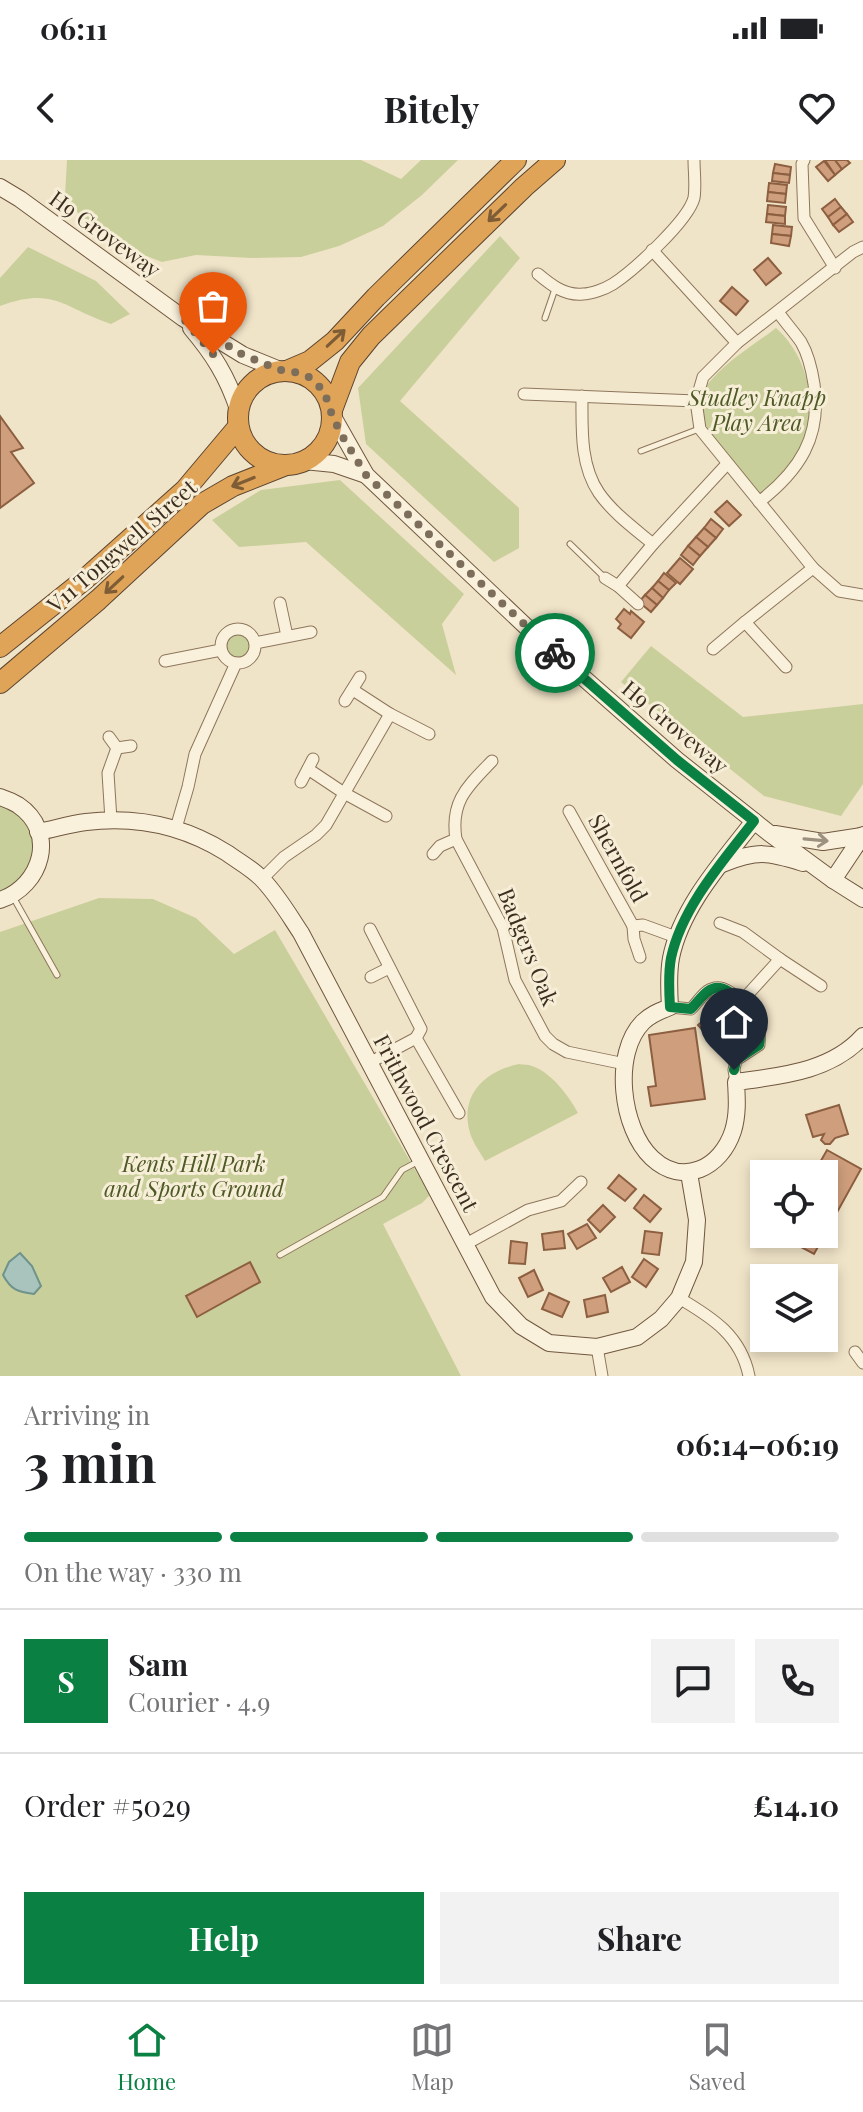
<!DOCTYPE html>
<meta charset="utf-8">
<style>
:root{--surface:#fff;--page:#f2f2f2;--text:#202124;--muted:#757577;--line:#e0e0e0;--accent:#0b8043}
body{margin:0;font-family:"Playfair Display",serif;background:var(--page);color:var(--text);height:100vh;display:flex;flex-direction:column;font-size:30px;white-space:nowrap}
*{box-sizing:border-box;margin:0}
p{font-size:26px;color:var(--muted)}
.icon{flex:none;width:44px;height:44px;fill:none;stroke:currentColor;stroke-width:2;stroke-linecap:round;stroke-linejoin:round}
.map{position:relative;height:1216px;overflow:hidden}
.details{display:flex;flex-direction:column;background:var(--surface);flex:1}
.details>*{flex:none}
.fabs{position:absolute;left:750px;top:1000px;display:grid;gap:16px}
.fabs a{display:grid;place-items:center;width:88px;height:88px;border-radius:0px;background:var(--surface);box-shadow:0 4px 12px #0003;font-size:40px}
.pin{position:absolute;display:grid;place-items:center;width:68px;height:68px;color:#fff;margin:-82px -34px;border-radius:50% 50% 50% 0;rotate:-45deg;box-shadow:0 0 8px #0007}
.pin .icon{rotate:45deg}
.courier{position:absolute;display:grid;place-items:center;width:80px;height:80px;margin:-40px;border:6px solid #0b8043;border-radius:50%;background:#fff;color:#222;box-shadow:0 2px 10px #0007}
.summary em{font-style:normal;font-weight:700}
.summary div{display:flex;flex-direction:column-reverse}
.summary{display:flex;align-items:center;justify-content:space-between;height:136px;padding:0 24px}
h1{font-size:52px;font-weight:700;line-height:60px}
.bar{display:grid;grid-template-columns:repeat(4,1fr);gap:12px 8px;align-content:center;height:96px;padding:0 24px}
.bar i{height:10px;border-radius:6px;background:var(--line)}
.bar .current{background:var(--accent)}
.bar p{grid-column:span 4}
.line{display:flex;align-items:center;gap:20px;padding:0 24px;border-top:2px solid var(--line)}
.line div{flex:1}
.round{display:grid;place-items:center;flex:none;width:84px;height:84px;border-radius:0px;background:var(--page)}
.cta{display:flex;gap:16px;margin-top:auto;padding:16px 24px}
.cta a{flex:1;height:92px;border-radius:0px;background:var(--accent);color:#fff;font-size:32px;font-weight:700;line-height:92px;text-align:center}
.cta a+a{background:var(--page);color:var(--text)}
.status{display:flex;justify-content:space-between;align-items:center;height:56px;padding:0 40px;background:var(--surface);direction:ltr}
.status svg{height:22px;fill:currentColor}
header{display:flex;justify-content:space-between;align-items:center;height:104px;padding:0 24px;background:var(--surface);font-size:36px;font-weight:700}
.tabs{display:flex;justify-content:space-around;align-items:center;height:112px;border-top:2px solid var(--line);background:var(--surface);font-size:22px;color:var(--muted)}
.tabs a{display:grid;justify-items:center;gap:4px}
.tabs .current{color:var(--accent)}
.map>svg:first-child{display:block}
</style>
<div class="status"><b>06:11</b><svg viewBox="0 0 49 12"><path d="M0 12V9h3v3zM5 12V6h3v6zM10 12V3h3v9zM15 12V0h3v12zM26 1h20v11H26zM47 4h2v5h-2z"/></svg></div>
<header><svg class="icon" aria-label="back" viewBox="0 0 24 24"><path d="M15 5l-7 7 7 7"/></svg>Bitely<svg class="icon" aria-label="heart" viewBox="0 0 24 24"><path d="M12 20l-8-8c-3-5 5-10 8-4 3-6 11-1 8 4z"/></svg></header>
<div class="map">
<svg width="863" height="1216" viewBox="0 0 863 1216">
<rect width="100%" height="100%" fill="#f0e4c8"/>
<g fill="#c9cf9b">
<polygon points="67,0 361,0 401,19 421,0 458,0 422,35 383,66 339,86 301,97 251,98 196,95 162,102 115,84 88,66 65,36"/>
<polygon points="500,76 520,98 400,241 519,348 519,388 494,402 366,284 358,228"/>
<path d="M28 87 96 121 130 154 111 164C63 148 55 126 0 146V118Z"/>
<path d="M776 168C813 201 821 259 794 301 785 316 771 325 757 335 735 307 678 255 712 219 730 199 755 184 776 168Z"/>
<polygon points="340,320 464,434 442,464 456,515 306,382 239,387 212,360 261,330"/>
<circle cx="238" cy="486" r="11"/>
<polygon points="651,486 743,557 863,544 863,624 841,656 764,636 621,522"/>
<path d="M0 645C33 654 46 701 18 724 13 727 5 730 0 732Z"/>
<polygon points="99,738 153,739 196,758 234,794 275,770 430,1035 422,1043 383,1064 461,1216 0,1216 0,772"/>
<path d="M519 904C523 905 528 904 532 906 551 912 569 936 578 953L485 1001C480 992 473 983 470 973 459 935 485 911 519 904Z"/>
</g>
<path fill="#a9c4bc" stroke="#6f938a" stroke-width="2" d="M20 1093 32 1106 41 1126 34 1134C18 1132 11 1130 3 1115L9 1102Z"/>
<g fill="#cf9f7d" stroke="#8d5f41" stroke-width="2">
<polygon points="825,0 835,0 842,9 835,15"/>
<polygon points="835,0 847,0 850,3 842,9"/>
<polygon points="824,1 835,15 828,21 816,7"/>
<polygon points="775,4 791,7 790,15 773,13"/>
<polygon points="773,13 790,15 789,23 772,21"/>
<polygon points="769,23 787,25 786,34 768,32"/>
<polygon points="768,32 786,34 785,43 767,41"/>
<polygon points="835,39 841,47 828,57 822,49"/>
<polygon points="768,45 786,47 785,56 767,54"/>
<polygon points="841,47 847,54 833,65 828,57"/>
<polygon points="767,54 785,56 785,64 766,62"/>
<polygon points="847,54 853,62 839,72 833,65"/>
<polygon points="773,65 792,67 791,76 772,74"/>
<polygon points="772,74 791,76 789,86 771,83"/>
<polygon points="768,98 781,113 766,125 754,110"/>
<polygon points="732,127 748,141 736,155 720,141"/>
<polygon points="0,256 23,288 11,292 34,323 0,348"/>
<polygon points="727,341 741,355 729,366 715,352"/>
<polygon points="711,359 723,369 716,378 704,368"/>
<polygon points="704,368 716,378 708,387 696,377"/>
<polygon points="696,377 708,387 700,396 688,386"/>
<polygon points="688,386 700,396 693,405 681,395"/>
<polygon points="680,398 693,409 680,424 667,413"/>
<polygon points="664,413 676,423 669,430 658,421"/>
<polygon points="658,421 669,430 663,438 652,428"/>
<polygon points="652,428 663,438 657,445 645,435"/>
<polygon points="645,435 657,445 651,452 639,442"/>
<polygon points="624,449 630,454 631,451 644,462 631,478 618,468 621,464 616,459"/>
<polygon points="718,848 733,865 714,883 698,865"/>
<polygon points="695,868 705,939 651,946 648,927 656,926 649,875"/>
<polygon points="839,945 848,974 835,978 830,984 825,984 821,980 824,974 813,977 806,955"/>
<polygon points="827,990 861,1009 814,1094 786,1079 788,1074 824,1074 824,1014 788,1014 795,1002 814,1013"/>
<polygon points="619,1015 636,1029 625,1041 608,1028"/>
<polygon points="644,1035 661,1049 650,1062 634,1048"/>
<polygon points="603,1045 615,1057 600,1072 588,1060"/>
<polygon points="587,1064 596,1078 577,1089 568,1074"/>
<polygon points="563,1071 565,1088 544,1090 542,1074"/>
<polygon points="645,1071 662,1073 659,1095 642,1093"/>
<polygon points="511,1081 527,1083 525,1104 509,1103"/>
<polygon points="644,1099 658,1109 646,1127 632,1117"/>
<polygon points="250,1102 260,1122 197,1157 186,1136"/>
<polygon points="622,1107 630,1122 611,1132 603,1118"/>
<polygon points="534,1110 543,1130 528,1137 519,1118"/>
<polygon points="549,1133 569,1142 562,1157 542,1149"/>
<polygon points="605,1135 608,1152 587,1157 584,1140"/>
</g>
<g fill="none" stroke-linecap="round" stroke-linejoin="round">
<g stroke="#8d765c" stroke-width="7">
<g id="lane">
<polyline points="545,158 555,129"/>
<polyline points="641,291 699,269"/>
<polyline points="570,384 604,417"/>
<polyline points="12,735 57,815"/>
<polyline points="280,1095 383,1037 402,1010 419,1001"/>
</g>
</g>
<g stroke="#8d765c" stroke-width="13">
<g id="street">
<polyline points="804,0 802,4 804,58 835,108"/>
<polyline points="863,87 853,92 737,183 703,217 696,241 700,269 813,408 839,431 863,435"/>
<polyline points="652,90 737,183"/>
<path d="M538 114C551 125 565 136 583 134 591 134 605 129 613 124 633 111 688 61 694 38 696 26 694 12 694 0"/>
<polyline points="524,234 696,241"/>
<path d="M582 236C582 269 580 305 599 333 613 353 635 369 653 384"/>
<path d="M759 342C799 311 822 277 814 224 812 211 808 194 801 182 794 172 785 162 778 152"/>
<polyline points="605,418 618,426 638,444"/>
<polyline points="618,426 653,384 727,304"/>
<polyline points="280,443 287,476"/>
<circle cx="238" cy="486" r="17"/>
<polyline points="255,483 311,472"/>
<polyline points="713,489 745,462"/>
<polyline points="165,501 221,490"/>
<polyline points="786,507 745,462 813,408"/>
<polyline points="353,530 390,554 429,574"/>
<polyline points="345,541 360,517"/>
<polyline points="109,577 117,588"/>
<polyline points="117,588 131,586"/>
<path d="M492 601C468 626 450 641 456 679L503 768 515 820 545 876 553 884 567 892 625 904"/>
<polyline points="308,609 344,633 386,656"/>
<polyline points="301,622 313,599"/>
<polyline points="569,651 633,766 643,765 676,777"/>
<polyline points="111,660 108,613 117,588"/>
<polyline points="176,668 188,627 195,594 236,503"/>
<polyline points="433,694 440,686 456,679"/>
<polyline points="262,719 284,697 316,675 326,665 390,554"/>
<polyline points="720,763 743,772 780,799"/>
<polyline points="633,766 634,779 640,797"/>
<polyline points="370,769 421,869 416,878 459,953"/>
<polyline points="371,817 389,808"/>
<polyline points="741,842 780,799 821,826"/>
<path d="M670 847 691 849C698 842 704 830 715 828 732 825 756 857 759 872 760 876 759 881 759 885L736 900 734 910 736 922"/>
<polyline points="369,903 416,878"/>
<polyline points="466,1084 528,1050 561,1041 581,1022"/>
<path d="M679 1138C713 1158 741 1176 749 1216"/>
<polyline points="597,1187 602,1216"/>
<polyline points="855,1192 863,1203"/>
</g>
</g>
<g stroke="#6f573f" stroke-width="18">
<g id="secondary">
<polyline points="0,27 20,39 183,158 243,195 280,210"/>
<path d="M191 168C213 194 227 216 238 249"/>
<polyline points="332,255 366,315 536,476 677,600 769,673 833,720 863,739"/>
<polyline points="304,301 334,304 366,315"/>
<path d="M0 637C6 639 13 642 18 645 58 672 42 726 0 740"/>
<path d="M754 661C723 701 681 747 671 798 668 814 669 831 670 847 660 851 651 854 643 862 612 893 621 969 652 998 683 1027 721 1008 733 971 738 955 737 939 736 922 779 916 831 912 863 876"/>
<path d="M38 672C54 669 70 664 86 662 136 656 184 666 227 693 238 701 251 708 261 718 277 734 289 755 301 773L493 1137 521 1166 549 1183 597 1187 637 1177 661 1159 679 1138 694 1102 697 1060 689 1013"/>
<polyline points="775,674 823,682 862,676"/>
<path d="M722 704C758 690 767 692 803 703"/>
<polyline points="833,720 863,675"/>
</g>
</g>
<g stroke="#5b4430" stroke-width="22">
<g id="highway">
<polyline points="289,210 310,201 335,181 376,137 516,0"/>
<circle cx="285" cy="258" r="47"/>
<polyline points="332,250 350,202 371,176 524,27 555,0"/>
<polyline points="0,487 84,420 185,330 238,267"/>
<polyline points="0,523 98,440 202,344 233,326 286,305"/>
</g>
</g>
<use href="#lane" stroke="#faf1dc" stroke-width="5"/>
<use href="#street" stroke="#faf1dc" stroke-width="11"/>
<use href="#secondary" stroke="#faf1dc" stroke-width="16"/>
<use href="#highway" stroke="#e0a458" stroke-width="20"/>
</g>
<defs><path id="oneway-shaft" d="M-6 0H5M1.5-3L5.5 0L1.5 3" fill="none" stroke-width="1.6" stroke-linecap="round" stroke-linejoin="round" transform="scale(2)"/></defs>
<g stroke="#7e5d36">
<use href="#oneway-shaft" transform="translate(497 53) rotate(136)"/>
<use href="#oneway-shaft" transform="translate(336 178) rotate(-43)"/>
<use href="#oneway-shaft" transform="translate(243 322) rotate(158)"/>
<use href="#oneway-shaft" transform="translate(114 425) rotate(137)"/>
</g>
<use stroke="#9c907e" href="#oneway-shaft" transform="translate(816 680) rotate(5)"/>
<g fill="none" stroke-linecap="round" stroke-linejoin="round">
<polyline stroke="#7c6e5b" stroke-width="8" stroke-dasharray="0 14.4" points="213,194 183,158 243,195 280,210 289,210 309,217 324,231 332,255 341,274 366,315 555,493"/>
<path stroke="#0b8043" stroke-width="10" d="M555 493 677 600 754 661C723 701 682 747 671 798 668 814 669 831 670 847L691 849C698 842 705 830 715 828 732 825 756 858 759 872 760 876 760 881 759 885L736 900 734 910"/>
</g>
<g text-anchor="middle" stroke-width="6" stroke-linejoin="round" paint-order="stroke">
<g font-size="22" fill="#3d2e20" stroke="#f7eed8">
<text transform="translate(105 74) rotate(36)" y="8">H9 Groveway</text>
<text transform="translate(122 386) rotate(-41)" y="8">V11 Tongwell Street</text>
<text transform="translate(675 567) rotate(40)" y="8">H9 Groveway</text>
<text transform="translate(618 698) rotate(61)" y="8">Shernfold</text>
<text transform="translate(528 787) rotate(68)" y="8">Badgers Oak</text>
<text transform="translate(426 963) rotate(62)" y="8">Frithwood Crescent</text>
</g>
<g font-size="22" font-style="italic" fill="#4d5a26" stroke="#f7eed8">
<text x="757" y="246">Studley Knapp<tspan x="757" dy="25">Play Area</tspan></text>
<text x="194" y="1012">Kents Hill Park<tspan x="194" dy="25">and Sports Ground</tspan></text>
</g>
</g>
</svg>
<div class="fabs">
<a><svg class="icon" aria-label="locate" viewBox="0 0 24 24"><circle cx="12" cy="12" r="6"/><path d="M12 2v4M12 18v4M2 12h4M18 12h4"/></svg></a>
<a><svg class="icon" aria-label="layers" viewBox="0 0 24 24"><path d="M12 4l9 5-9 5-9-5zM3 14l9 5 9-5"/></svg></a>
</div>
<div class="pin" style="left:213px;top:194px;background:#ea580c"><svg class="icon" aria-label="bag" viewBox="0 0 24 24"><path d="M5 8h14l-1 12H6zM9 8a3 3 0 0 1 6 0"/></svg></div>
<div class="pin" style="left:734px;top:910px;background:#1f2937"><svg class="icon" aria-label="home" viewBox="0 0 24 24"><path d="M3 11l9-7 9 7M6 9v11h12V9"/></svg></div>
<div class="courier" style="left:555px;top:493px"><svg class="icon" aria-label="bike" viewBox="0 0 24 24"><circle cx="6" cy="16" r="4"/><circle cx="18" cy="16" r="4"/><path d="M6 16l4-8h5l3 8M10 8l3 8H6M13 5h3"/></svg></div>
</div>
<section class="details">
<div class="summary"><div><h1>3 min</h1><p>Arriving in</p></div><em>06:14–06:19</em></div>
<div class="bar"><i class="current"></i><i class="current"></i><i class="current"></i><i></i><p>On the way · 330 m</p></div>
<div class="line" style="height:144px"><b class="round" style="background:var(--accent);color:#fff">S</b><div><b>Sam</b><p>Courier · 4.9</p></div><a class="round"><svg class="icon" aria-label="chat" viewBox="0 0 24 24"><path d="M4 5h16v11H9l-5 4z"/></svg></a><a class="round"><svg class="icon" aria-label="phone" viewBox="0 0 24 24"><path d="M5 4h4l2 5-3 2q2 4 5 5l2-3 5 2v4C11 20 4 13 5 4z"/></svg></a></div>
<div class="line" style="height:104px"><div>Order #5029</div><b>£14.10</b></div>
<div class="cta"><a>Help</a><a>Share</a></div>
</section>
<nav class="tabs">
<a class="current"><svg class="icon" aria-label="home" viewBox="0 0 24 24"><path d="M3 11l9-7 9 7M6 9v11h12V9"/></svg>Home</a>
<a><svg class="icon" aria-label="map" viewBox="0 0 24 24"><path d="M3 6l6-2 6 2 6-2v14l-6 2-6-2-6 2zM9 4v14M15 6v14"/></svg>Map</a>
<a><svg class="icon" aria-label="saved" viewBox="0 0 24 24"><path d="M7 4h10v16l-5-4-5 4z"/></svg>Saved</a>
</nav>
